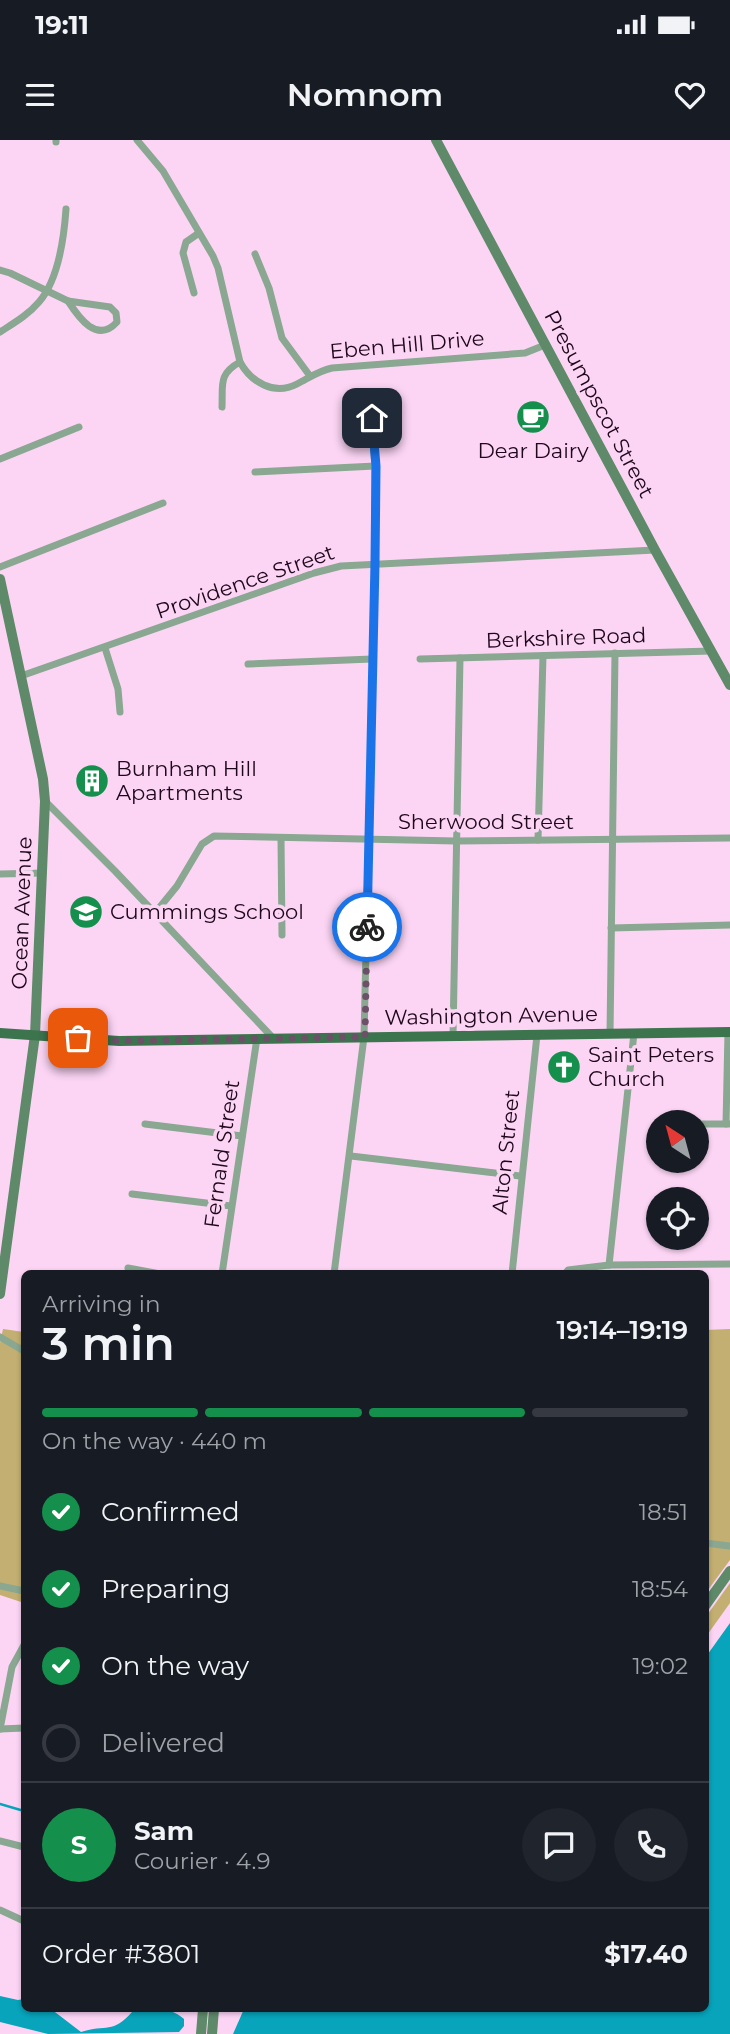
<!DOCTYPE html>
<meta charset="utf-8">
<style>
:root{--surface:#171b24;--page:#20242c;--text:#f1f3f6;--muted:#9ea1a6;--line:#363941;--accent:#15904c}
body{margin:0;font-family:Montserrat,sans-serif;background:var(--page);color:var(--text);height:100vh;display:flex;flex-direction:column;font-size:26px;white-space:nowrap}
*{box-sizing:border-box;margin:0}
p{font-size:23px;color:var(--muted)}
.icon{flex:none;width:38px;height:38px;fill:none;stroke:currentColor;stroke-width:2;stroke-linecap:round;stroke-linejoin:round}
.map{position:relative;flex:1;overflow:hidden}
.panel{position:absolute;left:21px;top:1130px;width:688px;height:742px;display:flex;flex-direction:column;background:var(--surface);border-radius:10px;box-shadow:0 2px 5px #0004}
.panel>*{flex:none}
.needle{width:46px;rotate:324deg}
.buttons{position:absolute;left:646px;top:970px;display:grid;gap:14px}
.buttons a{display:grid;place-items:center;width:63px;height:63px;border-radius:50%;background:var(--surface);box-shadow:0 2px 5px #0004;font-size:35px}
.pin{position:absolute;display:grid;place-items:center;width:60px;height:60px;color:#fff;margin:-30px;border-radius:14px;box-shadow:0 4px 10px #0006}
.courier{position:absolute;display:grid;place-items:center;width:70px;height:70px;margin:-35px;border:5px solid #1a73e8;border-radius:50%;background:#fff;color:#222;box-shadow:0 2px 9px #0007}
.overview em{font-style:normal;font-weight:600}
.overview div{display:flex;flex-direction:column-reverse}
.overview{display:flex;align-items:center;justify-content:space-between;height:119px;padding:0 21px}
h1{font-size:46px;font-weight:600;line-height:52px}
.bar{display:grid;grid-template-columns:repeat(4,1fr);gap:10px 7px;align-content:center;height:84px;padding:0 21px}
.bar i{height:9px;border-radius:5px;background:var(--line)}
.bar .current{background:var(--accent)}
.bar p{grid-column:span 4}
.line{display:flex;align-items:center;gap:18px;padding:0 21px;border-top:2px solid var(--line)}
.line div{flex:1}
.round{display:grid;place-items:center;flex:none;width:74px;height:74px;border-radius:37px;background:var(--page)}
ol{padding:0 21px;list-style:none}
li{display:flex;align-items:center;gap:21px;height:77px}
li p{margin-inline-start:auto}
li .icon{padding:7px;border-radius:50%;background:var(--accent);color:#fff;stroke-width:4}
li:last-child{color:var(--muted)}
li i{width:38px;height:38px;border:4px solid var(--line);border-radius:50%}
.status{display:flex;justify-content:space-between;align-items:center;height:49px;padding:0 35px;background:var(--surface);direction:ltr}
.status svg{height:19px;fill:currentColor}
header{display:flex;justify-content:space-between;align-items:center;height:91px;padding:0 21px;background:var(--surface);font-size:32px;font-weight:600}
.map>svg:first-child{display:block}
</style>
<div class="status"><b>19:11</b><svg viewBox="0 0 49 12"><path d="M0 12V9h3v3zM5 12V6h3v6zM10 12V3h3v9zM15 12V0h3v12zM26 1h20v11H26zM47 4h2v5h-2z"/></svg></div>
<header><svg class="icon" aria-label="menu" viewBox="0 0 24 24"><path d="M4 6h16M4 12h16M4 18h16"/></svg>Nomnom<svg class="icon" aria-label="heart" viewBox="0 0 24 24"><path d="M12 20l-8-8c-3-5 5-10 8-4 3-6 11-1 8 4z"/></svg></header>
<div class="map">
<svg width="730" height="1894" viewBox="0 0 730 1894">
<rect width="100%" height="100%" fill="#fcd5f5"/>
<g fill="#c3af71">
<polygon points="3,1189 24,1192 24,1463 0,1455 0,1203"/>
<polygon points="730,1189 730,1420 705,1454 705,1190"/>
<polygon points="730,1443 730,1463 705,1498 705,1478"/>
</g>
<g fill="#07a4bb">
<polygon points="730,1483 730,1894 233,1894 244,1869 705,1869 705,1518"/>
<path d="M0 1856 18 1860 24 1859V1869H51L81 1892C106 1884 113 1894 132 1872 150 1868 170 1866 184 1879V1886L179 1892 48 1894 0 1882Z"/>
</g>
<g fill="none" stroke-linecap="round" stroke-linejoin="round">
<polyline stroke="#07a4bb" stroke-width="2.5" points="0,1664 24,1671"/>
<g stroke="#8aa791" stroke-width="7">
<polyline points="56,0 56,2"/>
<path d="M137 0 163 31 213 116 218 128 240 222C251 242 274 256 297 244 309 238 318 231 332 228L525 213 545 205"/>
<polyline points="255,114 269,148 282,198 310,236"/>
<polyline points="0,130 10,133 68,161"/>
<polyline points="194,153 183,113 186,102 199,93"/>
<path d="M68 161 110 167 116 173 117 182C97 204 79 178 68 161Z"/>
<path d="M0 192C14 183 28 175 39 162 59 139 64 98 66 69"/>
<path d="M222 267C223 245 218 234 240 222"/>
<polyline points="0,319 79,287"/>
<polyline points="255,332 375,326"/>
<polyline points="0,427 163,363"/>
<polyline points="105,508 118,549 120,572"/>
<polyline points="420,519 712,511"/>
<polyline points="248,524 372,519"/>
<polyline points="21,536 314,433 341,426 655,410"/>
<polyline points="45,661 115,731 273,898"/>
<polyline points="281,698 282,795"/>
<polyline points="538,700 543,516"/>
<polyline points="0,734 43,733"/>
<polyline points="155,773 177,746 202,704 214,696 456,701 730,698"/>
<polyline points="611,788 730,785"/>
<polyline points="610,894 615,513"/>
<polyline points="453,896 460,518"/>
<polyline points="145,984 242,996"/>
<polyline points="696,984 729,984"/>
<polyline points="726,984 728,892"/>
<polyline points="351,1016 520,1036"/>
<polyline points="132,1054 231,1066"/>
<polyline points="609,1125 634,893"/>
<polyline points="128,1128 160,1134"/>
<polyline points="222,1134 257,898"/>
<polyline points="334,1134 364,897 375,423 375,326 371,278"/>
<polyline points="512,1134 537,895"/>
<polyline points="565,1134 568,1130 609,1125 730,1124"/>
<polyline points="0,1197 24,1211"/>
<polyline points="705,1403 730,1406"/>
<polyline points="0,1446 24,1451"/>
<polyline points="0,1589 12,1527 24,1505"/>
<polyline points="0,1589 24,1588"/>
<polyline points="0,1701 24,1707"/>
<polyline points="0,1770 24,1781"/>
</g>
<g stroke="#5e8a6a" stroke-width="10">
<polyline points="436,0 655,410 730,545"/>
<polyline points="0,439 43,639 45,661 35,895 0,1154"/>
<polyline points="705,1466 730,1431"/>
<polyline points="201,1894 203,1869"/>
<polyline points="212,1894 214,1869"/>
</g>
<polyline stroke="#3c744e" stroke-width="10" points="0,893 119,901 730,892"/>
</g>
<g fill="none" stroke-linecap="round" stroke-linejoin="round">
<polyline stroke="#6c5068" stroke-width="7" stroke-dasharray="0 12.6" points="78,898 119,901 365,897 367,787"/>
<polyline stroke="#1a73e8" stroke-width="9" points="367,787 375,423 376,326 372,278"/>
</g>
<defs>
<g id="cafe-disc" transform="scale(1.75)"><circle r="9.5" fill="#15904c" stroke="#fcd5f5"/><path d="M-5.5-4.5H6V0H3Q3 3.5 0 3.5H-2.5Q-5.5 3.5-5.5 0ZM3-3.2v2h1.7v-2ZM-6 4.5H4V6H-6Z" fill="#fff"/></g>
<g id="building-disc" transform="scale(1.75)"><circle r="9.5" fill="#15904c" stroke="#fcd5f5"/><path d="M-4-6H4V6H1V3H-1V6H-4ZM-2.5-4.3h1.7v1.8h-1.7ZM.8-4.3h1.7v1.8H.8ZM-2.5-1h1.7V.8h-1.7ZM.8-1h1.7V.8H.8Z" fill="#fff"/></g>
<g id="school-disc" transform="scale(1.75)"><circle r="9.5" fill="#15904c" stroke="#fcd5f5"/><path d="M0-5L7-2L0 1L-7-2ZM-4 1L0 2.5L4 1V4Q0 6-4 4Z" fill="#fff"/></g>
<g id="church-disc" transform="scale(1.75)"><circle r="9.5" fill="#15904c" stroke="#fcd5f5"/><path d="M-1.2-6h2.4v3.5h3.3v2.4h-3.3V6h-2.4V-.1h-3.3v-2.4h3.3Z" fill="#fff"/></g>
</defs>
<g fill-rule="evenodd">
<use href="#cafe-disc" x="533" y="277"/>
<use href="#building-disc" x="92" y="641"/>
<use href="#school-disc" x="86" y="772"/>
<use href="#church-disc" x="564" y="927"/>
</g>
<g text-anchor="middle" stroke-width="7" stroke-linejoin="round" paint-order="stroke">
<g font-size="21" fill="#1e081c" stroke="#fcd5f5">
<text transform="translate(407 205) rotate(-5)" y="7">Eben Hill Drive</text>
<text transform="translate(599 264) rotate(62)" y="7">Presumpscot Street</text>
<text transform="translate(245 442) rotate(-19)" y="7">Providence Street</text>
<text transform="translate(566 498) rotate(-2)" y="7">Berkshire Road</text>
<text x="486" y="689">Sherwood Street</text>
<text transform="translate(22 773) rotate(-88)" y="7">Ocean Avenue</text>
<text transform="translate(491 876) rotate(-1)" y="7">Washington Avenue</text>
<text transform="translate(506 1012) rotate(-84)" y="7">Alton Street</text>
<text transform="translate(222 1014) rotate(-82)" y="7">Fernald Street</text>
</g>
<g font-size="21" fill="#1e081c" stroke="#fcd5f5" text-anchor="start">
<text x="533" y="318" text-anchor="middle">Dear Dairy</text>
<text x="116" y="636">Burnham Hill<tspan x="116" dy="24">Apartments</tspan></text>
<text x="110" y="779">Cummings School</text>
<text x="588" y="922">Saint Peters<tspan x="588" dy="24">Church</tspan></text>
</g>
</g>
</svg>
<div class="buttons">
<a><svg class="needle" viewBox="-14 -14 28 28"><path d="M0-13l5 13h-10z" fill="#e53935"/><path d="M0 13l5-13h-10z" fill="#9ea1a6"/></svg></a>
<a><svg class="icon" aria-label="locate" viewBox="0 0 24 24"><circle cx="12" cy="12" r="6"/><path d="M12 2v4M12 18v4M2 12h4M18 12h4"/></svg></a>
</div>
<div class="pin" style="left:78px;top:898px;background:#ea580c"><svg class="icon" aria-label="bag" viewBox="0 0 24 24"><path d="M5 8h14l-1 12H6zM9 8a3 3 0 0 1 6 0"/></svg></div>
<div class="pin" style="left:372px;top:278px;background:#1f2937"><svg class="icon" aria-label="home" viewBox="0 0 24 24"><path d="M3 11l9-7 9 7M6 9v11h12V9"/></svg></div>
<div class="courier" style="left:367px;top:787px"><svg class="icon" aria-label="bike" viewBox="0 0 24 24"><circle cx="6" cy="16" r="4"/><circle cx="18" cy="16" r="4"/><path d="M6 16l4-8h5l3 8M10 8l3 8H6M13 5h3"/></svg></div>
<section class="panel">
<div class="overview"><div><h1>3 min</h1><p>Arriving in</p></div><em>19:14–19:19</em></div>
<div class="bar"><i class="current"></i><i class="current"></i><i class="current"></i><i></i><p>On the way · 440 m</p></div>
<ol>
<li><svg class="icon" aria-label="check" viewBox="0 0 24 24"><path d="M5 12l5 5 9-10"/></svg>Confirmed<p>18:51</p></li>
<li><svg class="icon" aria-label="check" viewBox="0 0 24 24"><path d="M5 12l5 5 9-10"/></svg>Preparing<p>18:54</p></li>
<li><svg class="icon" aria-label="check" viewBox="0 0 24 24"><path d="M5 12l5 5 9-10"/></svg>On the way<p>19:02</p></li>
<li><i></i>Delivered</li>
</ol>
<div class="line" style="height:126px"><b class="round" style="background:var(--accent);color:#fff">S</b><div><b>Sam</b><p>Courier · 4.9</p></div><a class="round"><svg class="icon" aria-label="chat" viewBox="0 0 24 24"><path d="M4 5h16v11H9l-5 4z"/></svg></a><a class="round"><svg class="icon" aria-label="phone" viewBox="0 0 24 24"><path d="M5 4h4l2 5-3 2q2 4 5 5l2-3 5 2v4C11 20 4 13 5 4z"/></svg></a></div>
<div class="line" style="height:91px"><div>Order #3801</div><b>$17.40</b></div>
</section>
</div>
